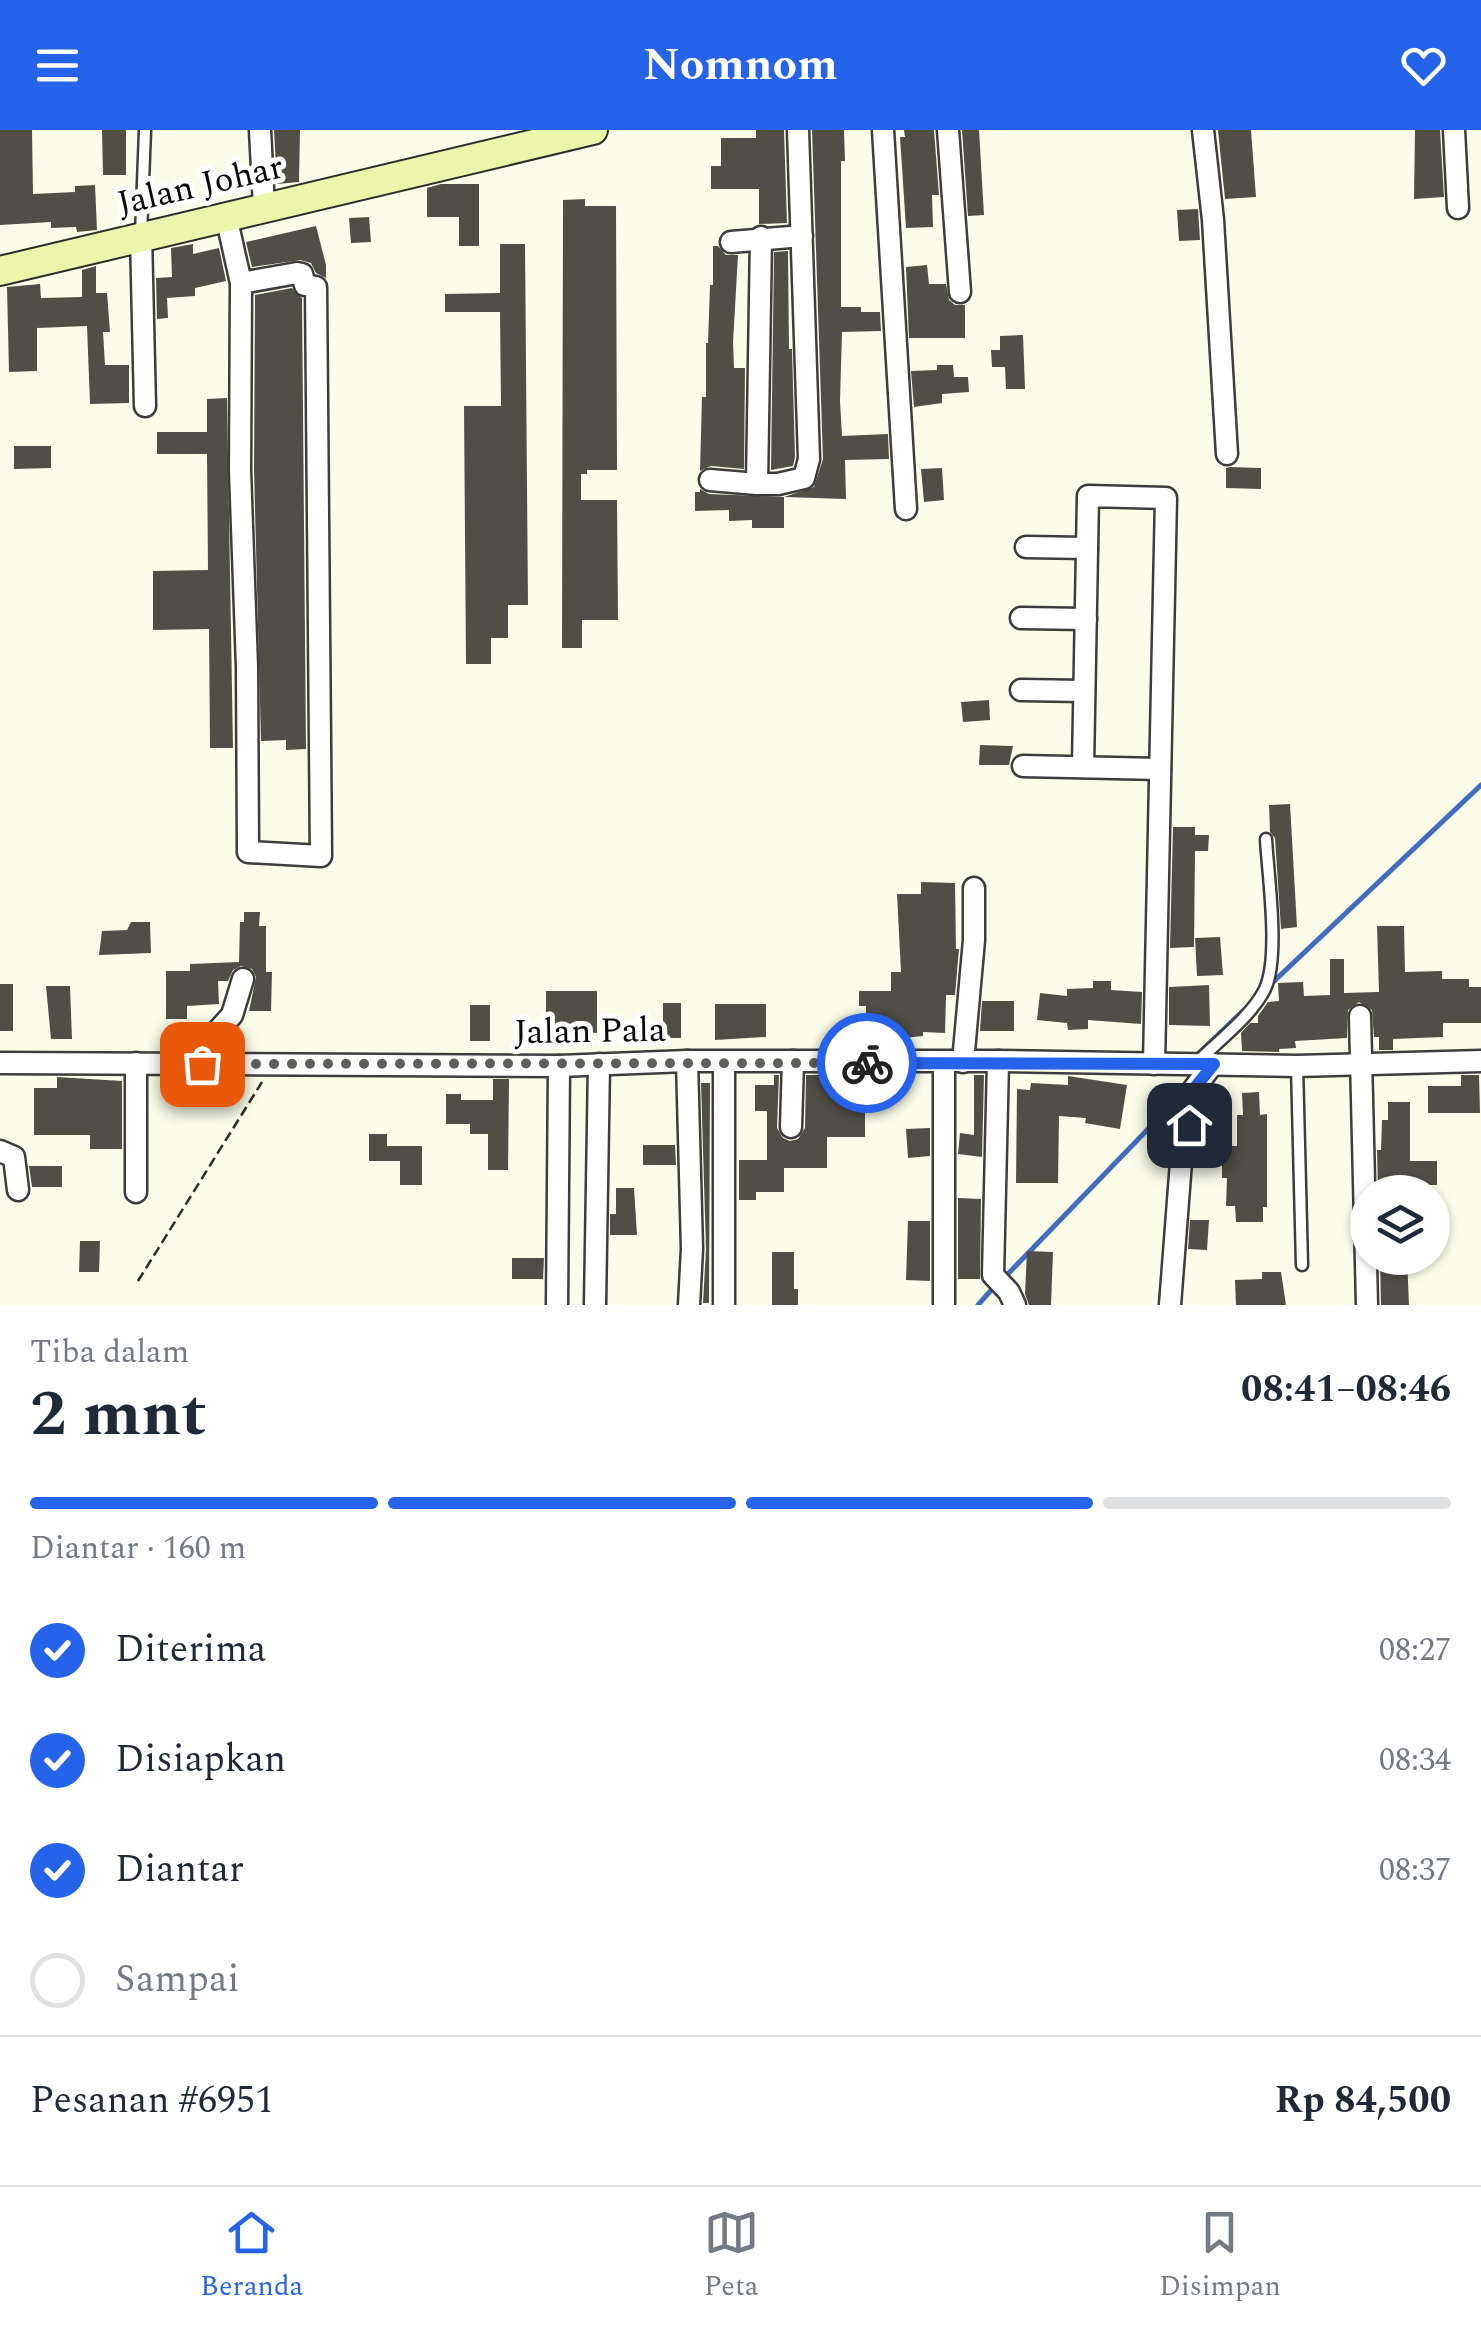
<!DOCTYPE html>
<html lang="id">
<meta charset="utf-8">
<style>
:root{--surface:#fff;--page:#f6f6f7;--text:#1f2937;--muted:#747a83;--line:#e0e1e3;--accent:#2563eb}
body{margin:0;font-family:Spectral,serif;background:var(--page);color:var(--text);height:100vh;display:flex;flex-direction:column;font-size:38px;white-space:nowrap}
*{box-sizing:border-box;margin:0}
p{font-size:32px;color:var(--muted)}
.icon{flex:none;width:55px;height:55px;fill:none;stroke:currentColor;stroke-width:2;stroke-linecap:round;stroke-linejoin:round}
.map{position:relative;height:1175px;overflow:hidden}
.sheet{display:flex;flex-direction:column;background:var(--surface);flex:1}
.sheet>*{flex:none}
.tools{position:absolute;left:1350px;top:1045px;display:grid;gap:20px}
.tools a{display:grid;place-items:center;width:100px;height:100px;border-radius:50%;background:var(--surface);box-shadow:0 2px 8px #0004;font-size:50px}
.pin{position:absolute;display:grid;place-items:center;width:85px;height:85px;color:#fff;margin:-42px;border-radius:20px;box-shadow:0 5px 15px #0006}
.courier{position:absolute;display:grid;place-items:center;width:100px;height:100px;margin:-50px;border:8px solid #2563eb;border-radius:50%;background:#fff;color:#222;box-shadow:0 2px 12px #0007}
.summary em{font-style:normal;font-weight:700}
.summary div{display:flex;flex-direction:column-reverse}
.summary{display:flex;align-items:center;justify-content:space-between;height:170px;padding:0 30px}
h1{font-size:65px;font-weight:700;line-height:75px}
.bar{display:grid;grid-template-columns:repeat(4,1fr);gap:15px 10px;align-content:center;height:120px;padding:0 30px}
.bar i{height:12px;border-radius:8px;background:var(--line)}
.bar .selected{background:var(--accent)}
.bar p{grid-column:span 4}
.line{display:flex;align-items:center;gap:25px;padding:0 30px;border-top:2px solid var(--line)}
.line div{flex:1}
ol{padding:0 30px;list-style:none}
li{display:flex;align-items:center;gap:30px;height:110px}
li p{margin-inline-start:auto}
li .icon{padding:10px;border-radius:50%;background:var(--accent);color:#fff;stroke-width:4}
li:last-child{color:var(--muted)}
li i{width:55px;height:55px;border:5px solid var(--line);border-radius:50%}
header{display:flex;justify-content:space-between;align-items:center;height:130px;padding:0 30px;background:var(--accent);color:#fff;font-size:45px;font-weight:700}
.tabs{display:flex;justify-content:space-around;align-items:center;height:140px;border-top:2px solid var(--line);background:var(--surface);font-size:28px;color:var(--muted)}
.tabs a{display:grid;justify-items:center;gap:5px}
.tabs .selected{color:var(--accent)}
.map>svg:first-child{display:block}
</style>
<header><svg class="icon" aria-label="menu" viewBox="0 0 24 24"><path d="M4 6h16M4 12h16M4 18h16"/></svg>Nomnom<svg class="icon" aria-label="heart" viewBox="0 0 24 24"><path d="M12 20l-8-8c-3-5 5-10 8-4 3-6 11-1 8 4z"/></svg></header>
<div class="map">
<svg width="1481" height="1175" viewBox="0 0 1481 1175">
<rect width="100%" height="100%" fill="#fbfde9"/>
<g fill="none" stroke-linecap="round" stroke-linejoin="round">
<g stroke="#426cbe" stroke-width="5">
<polyline points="1269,856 1481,655"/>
<polyline points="1198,924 1246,878"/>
<polyline points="1002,1150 1181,965"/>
<polyline points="978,1175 994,1157"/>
</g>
</g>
<g fill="#514e48">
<polygon points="0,0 32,0 33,64 75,62 75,56 95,55 97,100 77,102 76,97 51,98 51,92 0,95"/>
<polygon points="102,0 126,0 126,45 103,45"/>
<polygon points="274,0 300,0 299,52 277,54"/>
<polygon points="756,0 784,0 787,93 759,94 759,59 711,59 711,36 721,36 721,8 756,8"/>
<polygon points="812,0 844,0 845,31 841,31 841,177 861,177 861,182 880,182 881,201 842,202 840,271 842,306 888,304 889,329 845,330 846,369 784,367 814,357 823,329"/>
<polygon points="904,0 934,0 939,65 932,65 933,97 906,98 900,7 905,7"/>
<polygon points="962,0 979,0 984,85 968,86"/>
<polygon points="1218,0 1251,0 1256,67 1225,69"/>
<polygon points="1415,0 1440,0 1444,67 1414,69"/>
<polygon points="441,54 479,54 479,116 459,116 459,87 427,87 427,58"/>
<polygon points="585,69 585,76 616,76 617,340 587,340 587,344 581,344 581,370 617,370 618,490 582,490 582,518 562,518 563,70"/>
<polygon points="1177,80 1198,79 1200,110 1179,111"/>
<polygon points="369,87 371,112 351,113 349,88"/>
<polygon points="316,96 326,135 326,148 316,143 311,133 300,130 252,137 246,112"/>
<polygon points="193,114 193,124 219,118 226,151 195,158 195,166 167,168 168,188 157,189 156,148 172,147 171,118"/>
<polygon points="500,114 525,114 528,475 508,475 508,508 491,508 491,534 466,534 464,276 501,276 500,182 445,182 445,164 500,163"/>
<polygon points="713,116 718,116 726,125 738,125 733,213 734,238 745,238 744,339 711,336 700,341 702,267 706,267 706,213 708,213 710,155 713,155"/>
<polygon points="788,121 789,219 792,219 795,327 793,336 771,340 774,122"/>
<polygon points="927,135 929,154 946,154 949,170 955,175 965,175 965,208 909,208 906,137"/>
<polygon points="96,136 96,163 107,163 110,202 103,202 105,235 129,235 129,273 90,274 87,196 37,198 37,241 9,242 7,157 40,154 41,168 82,167 82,140"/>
<polygon points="292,158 302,168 306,619 286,620 286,610 261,611 254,340 255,165"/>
<polygon points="1023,205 1025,259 1006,259 1005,237 992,237 991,220 1000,220 1000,206"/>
<polygon points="937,235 953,235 954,247 968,247 969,262 942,264 942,273 914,277 911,241 937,240"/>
<polygon points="227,268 233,618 210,618 209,499 153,500 153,441 208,440 207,324 157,324 157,302 207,302 207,269"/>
<polygon points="14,316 51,316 51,338 14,339"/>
<polygon points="1230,337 1261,338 1261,359 1226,358 1226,338"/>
<polygon points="942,338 944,370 924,372 921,339"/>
<polygon points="700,359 709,364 784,367 784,398 752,398 752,390 729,391 729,380 695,381 695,362 700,362"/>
<polygon points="989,570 990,590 963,592 961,572"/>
<polygon points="980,615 1013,616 1009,635 979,635"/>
<polygon points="1290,674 1297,797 1281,799 1275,708 1270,702 1269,675"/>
<polygon points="1173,697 1195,697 1195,705 1209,705 1208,721 1195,721 1194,817 1170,818"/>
<polygon points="921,752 955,753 956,819 959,819 955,865 946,865 945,903 923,902 923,906 885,910 885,900 866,900 866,876 859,876 859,861 891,861 891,842 901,842 897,764 921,764"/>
<polygon points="244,782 260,782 259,796 266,796 266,842 272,842 271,881 249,881 256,847 252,839 241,836 233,840 228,851 218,851 219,874 187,876 187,889 166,889 166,841 190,841 190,834 239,832 240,792 244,792"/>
<polygon points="131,792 150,792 151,823 99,825 102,801 127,800"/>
<polygon points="1377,796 1404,796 1405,842 1442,841 1442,849 1469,849 1469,857 1481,857 1481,893 1443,893 1443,907 1393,909 1393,920 1379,920 1379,907 1374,907 1372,880 1359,872 1348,880 1347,908 1295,911 1296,918 1279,919 1279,922 1242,921 1241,903 1250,893 1258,893 1258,886 1268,872 1279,871 1278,853 1303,852 1304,866 1330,865 1330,829 1344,829 1344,863 1379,862"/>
<polygon points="1220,807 1223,845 1197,846 1195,808"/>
<polygon points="1093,851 1111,851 1111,860 1142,862 1141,894 1088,890 1088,899 1068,900 1067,893 1037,890 1040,863 1067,866 1067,859 1093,858"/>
<rect x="0" y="854" width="13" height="47"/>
<polygon points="1209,855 1210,896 1169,895 1169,857"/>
<polygon points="46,856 70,856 72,909 51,909"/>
<polygon points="546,861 597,861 597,903 546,899"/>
<polygon points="982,871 1014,871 1014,901 980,901"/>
<rect x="663" y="873" width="18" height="35"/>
<polygon points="715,874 766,874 766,907 715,910"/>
<rect x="470" y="875" width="20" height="36"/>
<polygon points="774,945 779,945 777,998 783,1008 790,1011 798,1009 805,998 806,945 881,945 881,974 865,974 865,1007 827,1007 827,1038 784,1038 784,1062 756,1062 756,1070 739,1070 739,1030 767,1030 767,981 755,981 755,955 774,955"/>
<polygon points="974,945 984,945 982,1027 958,1024 960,1003 974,1005"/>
<polygon points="1461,945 1479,945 1480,983 1428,983 1428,956 1461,956"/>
<polygon points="1068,946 1127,955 1120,999 1085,993 1086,988 1059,986 1058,1053 1016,1053 1017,959 1030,960 1031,953 1068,955"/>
<polygon points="57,947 122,951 122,1019 90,1019 90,1005 34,1005 34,958 57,958"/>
<polygon points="493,949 509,949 508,1040 488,1040 488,1004 470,1004 470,994 446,994 446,964 461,964 461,970 493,970"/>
<polygon points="701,953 710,953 709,1173 703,1173 706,1119"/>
<polygon points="1259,962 1260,985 1267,984 1267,1077 1263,1077 1263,1092 1236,1092 1235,1076 1226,1076 1227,1048 1222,1048 1222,1032 1195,1031 1196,1021 1203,996 1209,995 1209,1016 1237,1016 1237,985 1243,985 1242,963"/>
<polygon points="1388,972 1410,972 1410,1031 1437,1031 1437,1055 1394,1055 1394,1062 1378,1062 1377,1020 1381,1020 1382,990 1388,990"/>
<polygon points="930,998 930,1026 908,1028 906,999"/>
<polygon points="369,1004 387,1004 387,1016 422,1016 422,1055 400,1055 400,1031 369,1031"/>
<polygon points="643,1015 675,1015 676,1035 643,1035"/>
<polygon points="29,1036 62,1036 62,1057 32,1057"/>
<polygon points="616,1058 634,1058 637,1105 610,1105 610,1084 616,1084"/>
<polygon points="958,1068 981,1069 980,1149 958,1149"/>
<polygon points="1190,1090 1209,1090 1207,1120 1188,1119"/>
<polygon points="908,1091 930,1091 930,1151 906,1150"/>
<polygon points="80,1111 100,1111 99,1142 79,1142"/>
<polygon points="1027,1121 1053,1122 1051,1175 1029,1175 1025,1164"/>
<polygon points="772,1122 794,1122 794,1159 798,1159 798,1175 772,1175"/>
<polygon points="512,1128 544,1128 543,1149 512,1149"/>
<polygon points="1380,1128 1407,1128 1409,1175 1381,1175"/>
<polygon points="1262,1142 1281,1142 1286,1175 1236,1175 1235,1150 1262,1149"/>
</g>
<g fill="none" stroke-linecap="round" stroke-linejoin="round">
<g stroke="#3d3d3d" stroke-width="15">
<g id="lane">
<polyline points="141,105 145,0"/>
<path d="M1195 934C1217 912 1251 887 1265 859 1280 826 1268 746 1266 709"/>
<polyline points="1297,936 1302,1135"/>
</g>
</g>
<g stroke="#3d3d3d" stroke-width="25">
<g id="street">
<polyline points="260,0 264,77"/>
<polyline points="883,0 906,379"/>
<polyline points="948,0 960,162"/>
<polyline points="1203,0 1213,90 1227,324"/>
<polyline points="1454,0 1458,78"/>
<polyline points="226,86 241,153 240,340 247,537 248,722 321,726 316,157 305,155 302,144 297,143 241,153"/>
<polyline points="141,106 145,276"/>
<polyline points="761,107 757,354 778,354 804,348 809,329 798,0"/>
<polyline points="731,112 802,106"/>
<polyline points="710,350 757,354"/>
<polyline points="1026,417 1087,418"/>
<polyline points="1021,488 1086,489"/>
<polyline points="1021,560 1084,561"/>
<polyline points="1023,636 1160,639"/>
<polyline points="1083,637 1088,366 1166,368 1154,934"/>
<polyline points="1360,886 1367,1175"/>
<polyline points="687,931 692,1119 689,1175"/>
<polyline points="998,931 993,1145 1009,1162 1015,1175"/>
<polyline points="963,932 974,810 974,758"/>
<polyline points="0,933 559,936 687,931 998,931 1297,936 1481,931"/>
<polyline points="136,933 136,1062"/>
<polyline points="202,934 212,907 232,885 243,849"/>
<polyline points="791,997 793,931"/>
<polyline points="0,1021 14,1027 18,1060"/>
<polyline points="557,1175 559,936"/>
<polyline points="595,1175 599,934"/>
<polyline points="724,1175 724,933"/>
<polyline points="944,1175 944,932"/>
<polyline points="1170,1175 1182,1019 1189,995 1192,961 1213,934"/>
</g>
</g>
<g stroke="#2c2c2c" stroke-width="32">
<polyline id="secondary" points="0,141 593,0"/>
</g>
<polyline stroke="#2c2c2c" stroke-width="2.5" stroke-dasharray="10 5" stroke-linecap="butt" points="138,1151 262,952"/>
<use href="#lane" stroke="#fff" stroke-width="10"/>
<use href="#street" stroke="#fff" stroke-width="20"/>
<use href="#secondary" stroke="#ebf6ab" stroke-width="28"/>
</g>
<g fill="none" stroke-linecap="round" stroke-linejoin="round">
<polyline stroke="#5e5f58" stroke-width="10" stroke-dasharray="0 18" points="202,934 867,933"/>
<polyline stroke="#2563eb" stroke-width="12" points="867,933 1214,934 1192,961 1189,995"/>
</g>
<g text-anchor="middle" stroke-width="10" stroke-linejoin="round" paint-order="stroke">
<g font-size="35" fill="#0a0a0a" stroke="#fff">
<text transform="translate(200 54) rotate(-13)" y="12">Jalan Johar</text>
<text transform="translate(590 900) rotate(-1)" y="12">Jalan Pala</text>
</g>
</g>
</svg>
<div class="tools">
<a><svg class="icon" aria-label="layers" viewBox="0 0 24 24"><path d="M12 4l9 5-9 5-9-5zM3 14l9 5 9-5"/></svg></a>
</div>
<div class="pin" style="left:202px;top:934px;background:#ea580c"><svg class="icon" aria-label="bag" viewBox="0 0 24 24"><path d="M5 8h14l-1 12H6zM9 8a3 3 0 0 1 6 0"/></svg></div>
<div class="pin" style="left:1189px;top:995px;background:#1f2937"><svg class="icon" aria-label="home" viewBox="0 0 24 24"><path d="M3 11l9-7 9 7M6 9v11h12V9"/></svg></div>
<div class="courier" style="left:867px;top:933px"><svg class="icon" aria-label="bike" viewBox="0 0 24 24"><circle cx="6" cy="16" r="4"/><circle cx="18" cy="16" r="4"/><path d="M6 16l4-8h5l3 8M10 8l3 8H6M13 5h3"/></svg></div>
</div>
<section class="sheet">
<div class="summary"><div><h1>2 mnt</h1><p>Tiba dalam</p></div><em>08:41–08:46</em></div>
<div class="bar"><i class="selected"></i><i class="selected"></i><i class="selected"></i><i></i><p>Diantar · 160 m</p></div>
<ol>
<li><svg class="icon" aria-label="check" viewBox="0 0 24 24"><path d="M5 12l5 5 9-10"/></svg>Diterima<p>08:27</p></li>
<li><svg class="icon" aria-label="check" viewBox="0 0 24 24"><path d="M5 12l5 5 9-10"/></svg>Disiapkan<p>08:34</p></li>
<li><svg class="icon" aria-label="check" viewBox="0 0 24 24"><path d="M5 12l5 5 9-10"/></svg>Diantar<p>08:37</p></li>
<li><i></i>Sampai</li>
</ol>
<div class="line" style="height:130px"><div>Pesanan #6951</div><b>Rp 84,500</b></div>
</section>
<nav class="tabs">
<a class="selected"><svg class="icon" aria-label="home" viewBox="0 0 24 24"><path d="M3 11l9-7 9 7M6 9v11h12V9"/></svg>Beranda</a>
<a><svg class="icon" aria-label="map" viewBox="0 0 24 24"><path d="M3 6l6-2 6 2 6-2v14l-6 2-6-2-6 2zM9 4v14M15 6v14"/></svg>Peta</a>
<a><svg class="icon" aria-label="saved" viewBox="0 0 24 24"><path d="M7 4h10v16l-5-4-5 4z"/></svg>Disimpan</a>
</nav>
